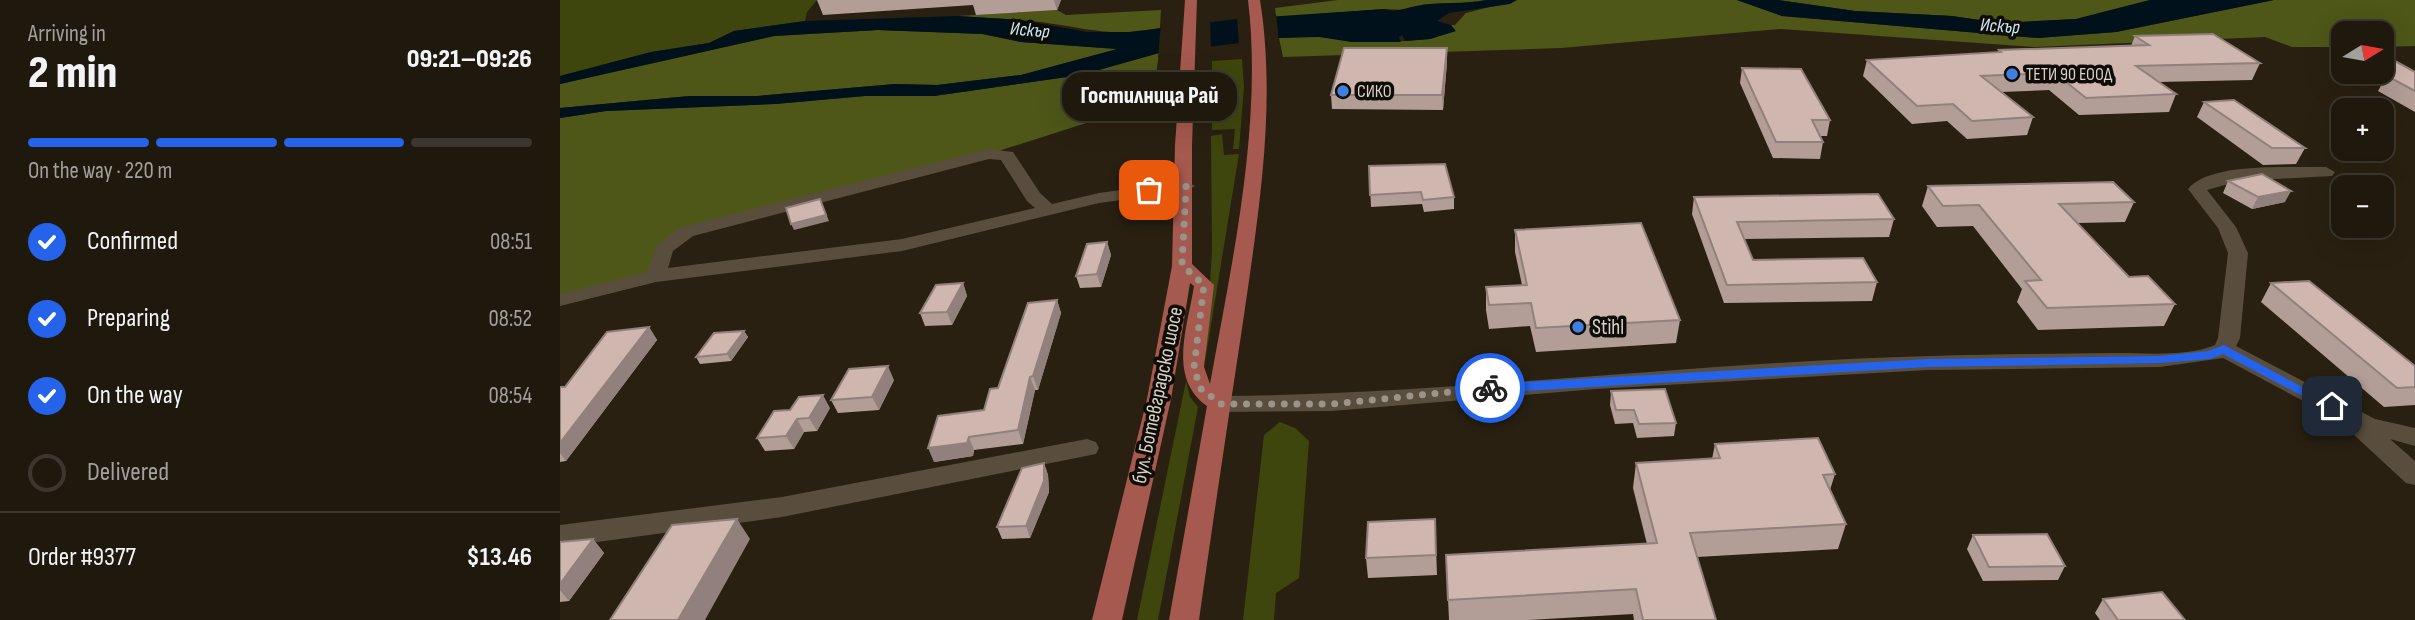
<!DOCTYPE html>
<meta charset="utf-8">
<style>
:root{--surface:#1f180d;--page:#2c251b;--text:#f1f3f6;--muted:#a1a09d;--line:#3c372e;--accent:#2563eb}
body{margin:0;font-family:"Sofia Sans Condensed",sans-serif;background:var(--page);color:var(--text);height:100vh;display:flex;flex-direction:column;font-size:26px;white-space:nowrap}
*{box-sizing:border-box;margin:0}
p{font-size:23px;color:var(--muted)}
.icon{flex:none;width:38px;height:38px;fill:none;stroke:currentColor;stroke-width:2;stroke-linecap:round;stroke-linejoin:round}
.map{position:relative;flex:1;overflow:hidden}
.panel{display:flex;flex-direction:column;background:var(--surface);width:560px}
.panel>*{flex:none}
.needle{width:46px;rotate:79deg}
.tools{position:absolute;left:1771px;top:21px;display:grid;gap:14px}
.tools a{display:grid;place-items:center;width:63px;height:63px;border-radius:14px;background:var(--surface);box-shadow:0 7px 28px #0002,0 0 0 2px var(--line);font-size:35px}
.pin{position:absolute;display:grid;place-items:center;width:60px;height:60px;color:#fff;margin:-30px;border-radius:14px;box-shadow:0 4px 10px #0006}
.courier{position:absolute;display:grid;place-items:center;width:70px;height:70px;margin:-35px;border:5px solid #2563eb;border-radius:50%;background:#fff;color:#222;box-shadow:0 2px 9px #0007}
.bubble{position:absolute;height:49px;border-radius:21px;background:var(--surface);box-shadow:0 7px 28px #0002,0 0 0 2px var(--line);font-size:23px;font-weight:800;line-height:49px;text-align:center}
.head em{font-style:normal;font-weight:800}
.head div{display:flex;flex-direction:column-reverse}
.head{display:flex;align-items:center;justify-content:space-between;height:119px;padding:0 28px}
h1{font-size:46px;font-weight:800;line-height:52px}
.bar{display:grid;grid-template-columns:repeat(4,1fr);gap:10px 7px;align-content:center;height:84px;padding:0 28px}
.bar i{height:9px;border-radius:5px;background:var(--line)}
.bar .selected{background:var(--accent)}
.bar p{grid-column:span 4}
.line{display:flex;align-items:center;gap:18px;padding:0 28px;border-top:2px solid var(--line)}
.line div{flex:1}
ol{padding:0 28px;list-style:none}
li{display:flex;align-items:center;gap:21px;height:77px}
li p{margin-inline-start:auto}
li .icon{padding:7px;border-radius:50%;background:var(--accent);color:#fff;stroke-width:4}
li:last-child{color:var(--muted)}
li i{width:38px;height:38px;border:4px solid var(--line);border-radius:50%}
main{display:flex;flex:1;min-height:0}
.map>svg:first-child{display:block}
</style>
<main>
<section class="panel">
<div class="head"><div><h1>2 min</h1><p>Arriving in</p></div><em>09:21–09:26</em></div>
<div class="bar"><i class="selected"></i><i class="selected"></i><i class="selected"></i><i></i><p>On the way · 220 m</p></div>
<ol>
<li><svg class="icon" aria-label="check" viewBox="0 0 24 24"><path d="M5 12l5 5 9-10"/></svg>Confirmed<p>08:51</p></li>
<li><svg class="icon" aria-label="check" viewBox="0 0 24 24"><path d="M5 12l5 5 9-10"/></svg>Preparing<p>08:52</p></li>
<li><svg class="icon" aria-label="check" viewBox="0 0 24 24"><path d="M5 12l5 5 9-10"/></svg>On the way<p>08:54</p></li>
<li><i></i>Delivered</li>
</ol>
<div class="line" style="height:91px"><div>Order #9377</div><b>$13.46</b></div>
</section>
<div class="map">
<svg width="1855" height="620" viewBox="0 0 1855 620">
<rect width="100%" height="100%" fill="#292011"/>
<g fill="#3e450d">
<polygon points="0,0 257,0 247,12 245,21 174,31 149,43 91,52 0,76"/>
<polygon points="682,59 684,87 679,149 673,149 675,129 652,130 652,61"/>
<polygon points="662,134 664,155 679,154 645,362 652,252 651,136"/>
<polygon points="626,381 630,397 638,407 598,620 577,620"/>
<polygon points="720,422 735,428 749,441 739,578 716,593 714,620 683,620 704,435"/>
</g>
<g fill="#4e5718">
<polygon points="778,0 927,0 847,10 825,9 716,17 715,8"/>
<polygon points="957,0 1177,0 1222,16 1478,38 1556,32 1714,0 1855,0 1855,46 1822,47 1822,33 1783,33 1783,47 1732,47 1705,37 1475,47 1221,29 1001,48 723,57 719,38 760,36 792,42 845,41 870,39 895,31 891,25 895,25 906,13"/>
<polygon points="1218,0 1590,0 1516,19 1440,23 1392,16 1295,11"/>
<path d="M497 10 506 15 601 10 600 28C554 38 525 28 481 22 453 19 426 18 398 16Z"/>
<polygon points="318,30 422,34 461,42 558,49 461,75 377,85 335,84 197,96 129,96 0,108 0,84 214,36"/>
<polygon points="599,53 592,102 429,154 112,241 96,276 0,300 0,118 46,111 215,104 305,96 374,96 521,75"/>
</g>
<g fill="#00111b">
<path d="M927 0H957L950 4 889 13 877 21 891 25 896 31 870 39 845 41 842 35 839 37 841 42H792L759 37 719 38 599 53 521 75 374 96H305L215 104 46 111 0 118V108L130 96H197L335 84 377 85 461 75 557 49 461 42 423 34 318 30 214 36 0 84V76L91 52 149 43 174 31 245 21 398 16 460 20 527 32H569L677 19 825 9C835 13 846 8 856 6 876 1 904 5 927 0Z"/>
<polygon points="1177,0 1218,0 1295,11 1392,16 1440,23 1516,19 1590,0 1714,0 1556,32 1478,38 1222,16"/>
</g>
<g fill="#292011">
<polygon points="716,14 719,42 679,46 677,15"/>
<polygon points="650,18 651,49 598,57 601,24"/>
</g>
<g fill="none" stroke-linecap="round" stroke-linejoin="round">
<g fill="#594e3e" fill-rule="evenodd">
<path d="M429 149 453 152 480 193 492 204 539 193 626 181 635 186 626 191 539 203 342 251 96 282 0 306V294L87 272 97 245 119 228ZM429 159 441 160 467 201 475 208 342 239 108 268 113 251 133 236Z"/>
<path d="M1766 167 1775 172 1772 176 1679 181 1647 190 1676 227 1688 253 1680 338 1676 346 1815 419 1855 428V446L1830 439 1855 461V485L1846 483 1792 433 1790 426 1663 358 1600 367 1368 370 1036 389 772 411 661 412 653 410 649 404 653 398 661 396C898 394 1133 362 1370 356 1432 354 1494 354 1555 353 1587 353 1626 357 1655 345L1658 338 1668 253 1658 228 1628 189C1650 161 1733 168 1766 167Z"/>
<polygon points="527,439 536,442 539,448 536,454 222,517 0,547 0,525 222,497"/>
</g>
<path fill="#a6594e" fill-rule="evenodd" d="M625 0H637L632 145V264L654 285 644 367 650 384C672 262 703 123 688 0H700C717 106 698 217 683 322 668 421 653 520 639 620H609L647 406C607 378 628 326 634 286L630 283 611 399 562 620H532L587 399 612 266 615 145Z"/>
</g>
<g fill="#b29d97">
<polygon points="257,0 501,0 497,10 416,15 413,5 263,15"/>
<polygon points="1575,36 1700,63 1692,80 1598,82 1616,94 1609,112 1519,115 1489,90 1441,92 1473,117 1467,135 1407,139 1387,121 1352,124 1303,76 1307,60 1438,52 1439,50 1571,46"/>
<polygon points="1835,61 1855,72 1855,112 1818,91"/>
<polygon points="887,62 883,110 772,109 771,95"/>
<polygon points="1182,68 1270,120 1267,136 1260,136 1263,142 1260,159 1213,158 1180,83"/>
<polygon points="1644,102 1745,148 1736,164 1703,165 1637,117"/>
<polygon points="809,166 894,197 894,209 864,212 862,204 811,207"/>
<polygon points="1668,181 1725,202 1692,209 1663,193"/>
<polygon points="1368,186 1574,202 1565,222 1518,223 1569,277 1615,304 1604,326 1478,330 1457,302 1462,289 1413,226 1377,227 1362,206"/>
<polygon points="1134,197 1334,219 1329,237 1184,239 1193,260 1317,282 1312,301 1164,303 1132,214"/>
<polygon points="955,230 1120,320 1116,343 976,352 970,326 929,329 926,310 926,287 962,285 955,252"/>
<polygon points="547,242 551,255 541,287 520,288 516,276"/>
<polygon points="403,283 407,296 392,325 365,326 360,313"/>
<polygon points="1711,283 1855,366 1855,405 1824,407 1701,302"/>
<polygon points="497,300 501,313 478,390 475,390 463,444 414,450 413,456 374,462 424,410"/>
<polygon points="89,327 97,340 6,461 0,462 0,387 5,387"/>
<polygon points="184,331 188,337 171,361 140,364 136,357"/>
<polygon points="334,380 319,410 278,413 271,400"/>
<polygon points="1051,391 1116,423 1114,436 1077,438 1073,423 1055,424 1050,405"/>
<polygon points="270,408 257,431 244,432 234,449 205,451 197,438 214,411"/>
<polygon points="1155,444 1275,474 1270,490 1286,524 1278,549 1137,557 1156,620 1074,620 1073,614 969,620 889,620 886,555 1087,544 1073,488 1076,463 1152,459"/>
<polygon points="484,463 488,475 489,492 470,538 442,539 437,527"/>
<polygon points="875,519 877,575 808,578 806,558"/>
<polygon points="1413,535 1505,566 1498,580 1423,581 1407,549"/>
<polygon points="33,539 44,553 9,601 0,602 0,542"/>
<polygon points="1543,599 1625,620 1540,620 1535,613"/>
</g>
<g fill="#91807b">
<polygon points="494,0 501,0 497,10"/>
<polygon points="887,48 887,62 883,110 882,95"/>
<polygon points="1731,191 1725,202 1692,209 1698,197"/>
<polygon points="260,199 269,221 234,230 231,224"/>
<polygon points="547,242 551,255 541,287 537,274"/>
<polygon points="403,283 407,296 392,325 387,312"/>
<polygon points="497,300 501,313 478,390 473,376"/>
<polygon points="89,327 97,340 6,461 0,453 0,443"/>
<polygon points="184,331 188,337 171,361 167,354"/>
<polygon points="328,366 334,380 319,410 312,397"/>
<polygon points="470,377 475,390 463,444 458,430"/>
<polygon points="263,395 270,408 257,431 249,418"/>
<polygon points="237,419 244,432 234,449 226,436"/>
<polygon points="409,437 414,450 413,456 374,462 368,448"/>
<polygon points="484,463 488,475 489,492 470,538 466,526"/>
<polygon points="177,519 190,539 145,620 118,620"/>
<polygon points="33,539 44,553 9,601 0,590 0,584"/>
</g>
<g fill="#cfb7b0" stroke="#91807b" stroke-width="2">
<polygon points="1653,34 1700,63 1576,66 1616,94 1526,98 1495,73 1421,76 1473,117 1412,121 1393,104 1357,106 1307,60 1441,52 1439,50 1589,45 1575,36"/>
<polygon points="784,48 887,48 882,95 771,95"/>
<polygon points="1835,61 1855,72 1855,91 1827,76"/>
<polygon points="1182,68 1241,69 1270,120 1252,120 1263,142 1216,142"/>
<polygon points="1674,100 1745,148 1712,148 1644,102"/>
<polygon points="885,164 894,197 863,200 861,192 810,195 809,166"/>
<polygon points="1702,174 1731,191 1698,197 1668,181"/>
<polygon points="1553,182 1574,202 1499,204 1569,277 1588,276 1615,304 1487,308 1465,281 1481,280 1419,205 1383,206 1368,186"/>
<polygon points="1318,194 1334,219 1177,222 1193,260 1303,258 1317,282 1167,285 1134,197"/>
<polygon points="260,199 266,215 231,224 226,208"/>
<polygon points="1081,223 1120,320 976,328 971,303 929,305 926,287 967,285 955,230"/>
<polygon points="547,242 537,274 516,276 527,244"/>
<polygon points="1749,281 1855,366 1855,387 1837,388 1711,283"/>
<polygon points="403,283 387,312 360,313 376,285"/>
<polygon points="497,300 473,376 470,377 458,430 409,437 407,443 368,448 378,416 424,410 430,389 438,388 468,303"/>
<polygon points="89,327 0,443 0,387 5,387 47,332"/>
<polygon points="184,331 167,354 136,357 154,333"/>
<polygon points="328,366 312,397 271,400 289,369"/>
<polygon points="1105,389 1116,423 1079,424 1074,410 1056,410 1051,391"/>
<polygon points="263,395 249,418 237,419 226,436 197,438 214,411 230,410 239,397"/>
<polygon points="1258,438 1275,474 1263,475 1286,524 1130,533 1156,620 1083,620 1076,589 888,600 886,555 1097,543 1076,463 1160,458 1155,444"/>
<polygon points="484,463 484,481 466,526 437,527 462,468"/>
<polygon points="177,519 118,620 50,620 112,525"/>
<polygon points="875,519 876,555 806,558 808,522"/>
<polygon points="1487,534 1505,566 1429,567 1413,535"/>
<polygon points="33,539 0,584 0,542"/>
<polygon points="1602,592 1625,620 1558,620 1543,599"/>
</g>
<polygon fill="#2563eb" points="1664,345 1778,406 1767,409 1663,354 1650,359 1600,363 1368,367 930,393 923,388 930,384 1368,359 1600,356 1648,351"/>
<g fill="none" stroke-linecap="round" stroke-linejoin="round">
<polyline stroke="#9b9489" stroke-width="7" stroke-dasharray="0 12.6" points="589,190 626,186 622,265 644,285 634,367 640,388 661,404 772,404 930,388"/>
</g>
<g fill="#3f7fe0" stroke="#0f0b05" stroke-width="2.5">
<circle cx="1452" cy="74" r="7"/>
<circle cx="783" cy="91" r="7"/>
<circle cx="1018" cy="327" r="7"/>
</g>
<g text-anchor="middle" stroke-width="7" stroke-linejoin="round" paint-order="stroke">
<g font-size="18" fill="#d9d2c9" stroke="#0f0b05" text-anchor="start">
<text x="1466" y="80">ТЕТИ 90 ЕООД</text>
<text x="797" y="97">СИКО</text>
</g>
<g font-size="19" font-style="italic" fill="#c7eaff" stroke="#0f0b05">
<text transform="translate(1440 25) rotate(4)" y="7">Искър</text>
<text transform="translate(470 29) rotate(5)" y="7">Искър</text>
</g>
<g font-size="21" fill="#d9d2c9" stroke="#0f0b05" text-anchor="start">
<text x="1032" y="334">Stihl</text>
</g>
<g font-size="21" fill="#d9d2c9" stroke="#0f0b05">
<text transform="translate(597 395) rotate(-78)" y="7">бул. Ботевградско шосе</text>
</g>
</g>
</svg>
<div class="tools">
<a><svg class="needle" viewBox="-14 -14 28 28"><path d="M0-13l5 13h-10z" fill="#e53935"/><path d="M0 13l5-13h-10z" fill="#a1a09d"/></svg></a>
<a>+</a>
<a>−</a>
</div>
<div class="pin" style="left:589px;top:190px;background:#ea580c"><svg class="icon" aria-label="bag" viewBox="0 0 24 24"><path d="M5 8h14l-1 12H6zM9 8a3 3 0 0 1 6 0"/></svg></div>
<div class="pin" style="left:1772px;top:406px;background:#1f2937"><svg class="icon" aria-label="home" viewBox="0 0 24 24"><path d="M3 11l9-7 9 7M6 9v11h12V9"/></svg></div>
<div class="courier" style="left:930px;top:388px"><svg class="icon" aria-label="bike" viewBox="0 0 24 24"><circle cx="6" cy="16" r="4"/><circle cx="18" cy="16" r="4"/><path d="M6 16l4-8h5l3 8M10 8l3 8H6M13 5h3"/></svg></div>
<div class="bubble" style="left:502px;top:72px;width:175px">Гостилница Рай</div>
</div>
</main>
